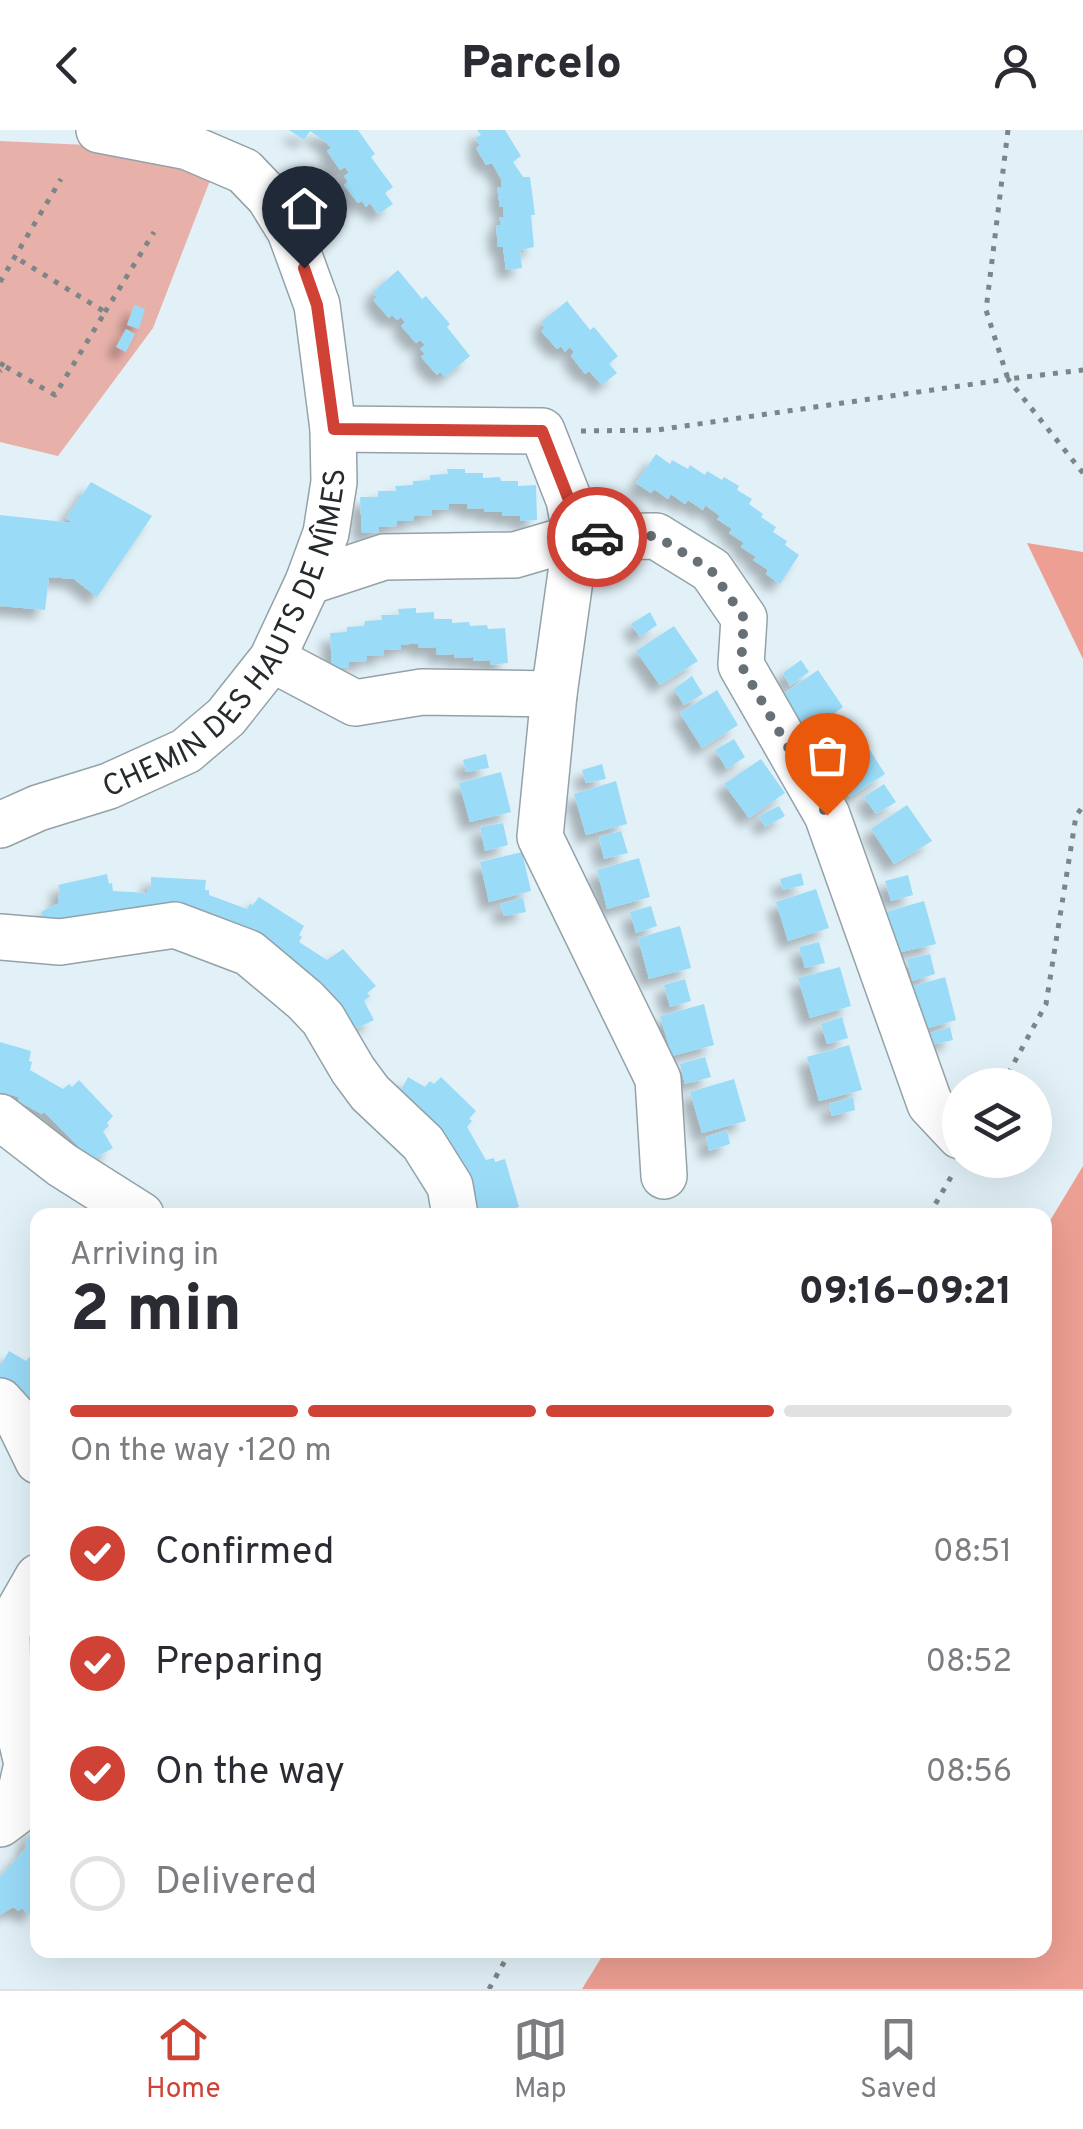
<!DOCTYPE html>
<meta charset="utf-8">
<style>
:root{--surface:#fff;--page:#f7f7f7;--text:#2b2b33;--muted:#7c7c81;--line:#e1e1e2;--accent:#cf4235}
body{margin:0;font-family:Overpass,sans-serif;background:var(--page);color:var(--text);height:100vh;display:flex;flex-direction:column;font-size:38px;white-space:nowrap}
*{box-sizing:border-box;margin:0}
p{font-size:32px;color:var(--muted)}
.icon{flex:none;width:55px;height:55px;fill:none;stroke:currentColor;stroke-width:2;stroke-linecap:round;stroke-linejoin:round}
.map{position:relative;flex:1;overflow:hidden}
.drawer{position:absolute;left:30px;top:1078px;width:1022px;height:750px;display:flex;flex-direction:column;background:var(--surface);border-radius:20px;box-shadow:0 10px 40px #0002}
.drawer>*{flex:none}
.fabs{position:absolute;left:942px;top:938px;display:grid;gap:20px}
.fabs a{display:grid;place-items:center;width:110px;height:110px;border-radius:50%;background:var(--surface);box-shadow:0 10px 40px #0002;font-size:50px}
.pin{position:absolute;display:grid;place-items:center;width:85px;height:85px;color:#fff;margin:-102px -42px;border-radius:50% 50% 50% 0;rotate:-45deg;box-shadow:0 0 10px #0007}
.pin .icon{rotate:45deg}
.courier{position:absolute;display:grid;place-items:center;width:100px;height:100px;margin:-50px;border:8px solid #cf4235;border-radius:50%;background:#fff;color:#222;box-shadow:0 2px 12px #0007}
.head em{font-style:normal;font-weight:800}
.head div{display:flex;flex-direction:column-reverse}
.head{display:flex;align-items:center;justify-content:space-between;height:170px;padding:0 40px}
h1{font-size:65px;font-weight:800;line-height:75px}
.bar{display:grid;grid-template-columns:repeat(4,1fr);gap:15px 10px;align-content:center;height:120px;padding:0 40px}
.bar i{height:12px;border-radius:8px;background:var(--line)}
.bar .on{background:var(--accent)}
.bar p{grid-column:span 4}
ol{padding:0 40px;list-style:none}
li{display:flex;align-items:center;gap:30px;height:110px}
li p{margin-inline-start:auto}
li .icon{padding:10px;border-radius:50%;background:var(--accent);color:#fff;stroke-width:4}
li:last-child{color:var(--muted)}
li i{width:55px;height:55px;border:5px solid var(--line);border-radius:50%}
header{display:flex;justify-content:space-between;align-items:center;height:130px;padding:0 40px;background:var(--surface);font-size:45px;font-weight:800}
.tabs{display:flex;justify-content:space-around;align-items:center;height:140px;border-top:2px solid var(--line);background:var(--surface);font-size:28px;color:var(--muted)}
.tabs a{display:grid;justify-items:center;gap:5px}
.tabs .on{color:var(--accent)}
.map>svg:first-child{display:block}
</style>
<header><svg class="icon" aria-label="back" viewBox="0 0 24 24"><path d="M15 5l-7 7 7 7"/></svg>Parcelo<svg class="icon" aria-label="person" viewBox="0 0 24 24"><circle cx="12" cy="8" r="4"/><path d="M4 21q1-7 8-7t8 7"/></svg></header>
<div class="map">
<svg width="1083" height="1859" viewBox="0 0 1083 1859">
<defs>
<filter id="shadow"><feDropShadow dx="-9" dy="9" stdDeviation="5" flood-color="#0004"/></filter>
</defs>
<rect width="100%" height="100%" fill="#e2f1f8"/>
<polygon fill="#e7b1a9" points="0,11 87,15 211,48 153,198 58,326 0,312"/>
<g fill="#ed9f93">
<polygon points="1027,413 1083,422 1083,529"/>
<polygon points="1083,1036 1083,1859 582,1859 606,1820 1045,1820 1045,1099"/>
</g>
<g fill="#9adbf8" filter="url(#shadow)">
<polygon points="289,0 358,0 375,24 371,27 393,57 385,63 393,74 378,84 370,73 366,77 362,71 358,73 344,55 348,52 344,46 349,43 345,37 340,40 327,21 331,18 327,13 310,1 304,10"/>
<polygon points="477,0 505,0 521,26 513,32 523,47 530,47 535,85 531,85 534,117 520,120 522,138 506,140 503,117 498,117 496,95 501,95 499,87 504,87 503,77 500,77 497,57 501,58 501,49 492,33 486,35 476,18 480,15 475,8 481,5"/>
<polygon points="398,140 422,169 426,166 450,194 447,197 470,226 445,247 440,242 437,245 421,227 425,224 420,219 425,215 420,210 416,213 401,196 405,192 401,187 397,190 392,185 389,188 373,170 377,167 373,162"/>
<polygon points="567,171 590,200 594,197 618,226 609,234 617,243 602,255 589,241 585,244 571,226 574,222 570,217 565,222 561,216 557,219 541,201 545,198 541,192"/>
<polygon points="134,175 145,179 139,199 127,195"/>
<polygon points="126,199 135,204 126,222 116,217"/>
<polygon points="656,324 670,334 672,330 688,339 690,335 705,345 707,341 722,350 724,347 739,356 737,360 752,369 749,374 763,384 761,387 776,397 773,402 787,411 785,415 799,425 780,454 766,444 768,440 753,430 756,427 741,417 744,413 729,403 732,399 717,389 720,386 705,375 703,380 688,370 685,374 671,364 668,369 654,359 651,363 636,353"/>
<polygon points="447,339 465,339 465,343 483,343 483,348 500,347 501,351 518,351 518,356 536,355 537,390 520,391 520,386 502,386 502,382 484,382 484,378 467,379 467,374 449,374 449,379 432,380 432,385 414,386 414,391 397,391 397,396 379,397 379,402 362,403 360,367 378,367 378,361 396,361 395,356 413,355 413,351 430,350 430,345 448,344"/>
<polygon points="91,352 152,386 97,467 74,449 49,447 45,480 0,476 0,385 73,393 66,388"/>
<polygon points="416,478 416,483 434,482 434,489 452,489 452,493 469,492 470,496 487,495 488,499 505,498 508,533 491,535 490,530 473,531 473,527 455,528 454,524 437,525 436,517 419,518 418,513 401,515 401,519 384,520 384,526 367,526 366,531 349,532 349,537 332,538 330,503 347,502 347,497 364,496 365,491 382,490 381,485 399,485 398,479"/>
<polygon points="650,482 657,495 640,507 631,494"/>
<polygon points="674,496 698,531 660,555 636,521"/>
<polygon points="801,530 809,542 790,556 783,543"/>
<polygon points="818,540 843,577 806,603 782,565"/>
<polygon points="692,546 703,564 684,575 674,559"/>
<polygon points="717,560 738,595 702,618 680,583"/>
<polygon points="841,590 852,607 833,620 822,602"/>
<polygon points="734,609 745,627 727,639 715,620"/>
<polygon points="863,609 885,644 850,667 827,633"/>
<polygon points="486,624 489,638 466,642 463,630"/>
<polygon points="761,629 785,663 749,688 724,654"/>
<polygon points="602,634 606,649 586,653 582,640"/>
<polygon points="501,642 511,682 470,692 459,653"/>
<polygon points="616,651 627,694 586,705 574,664"/>
<polygon points="884,654 896,672 876,684 864,667"/>
<polygon points="907,675 932,711 894,734 871,699"/>
<polygon points="779,676 785,686 765,697 759,686"/>
<polygon points="503,693 508,715 485,721 480,697"/>
<polygon points="621,701 628,723 604,729 599,707"/>
<polygon points="522,722 531,761 489,772 480,732"/>
<polygon points="639,728 650,767 607,779 597,740"/>
<polygon points="801,743 804,755 783,760 780,749"/>
<polygon points="107,744 109,754 112,753 113,761 147,763 147,757 151,757 151,747 206,750 205,760 209,760 209,765 247,779 250,774 253,775 259,767 304,796 299,805 302,807 299,812 327,830 343,819 376,856 367,863 370,866 364,871 374,890 345,904 235,800 56,811 41,782 59,773 58,765 61,764 58,755"/>
<polygon points="908,745 913,765 891,771 885,751"/>
<polygon points="816,759 829,798 788,811 776,772"/>
<polygon points="523,768 526,782 504,786 500,774"/>
<polygon points="924,771 936,814 893,824 882,783"/>
<polygon points="651,776 657,796 636,803 630,782"/>
<polygon points="680,796 691,838 649,849 638,808"/>
<polygon points="819,812 825,833 805,838 799,817"/>
<polygon points="930,824 935,844 912,851 907,829"/>
<polygon points="840,837 851,876 810,888 798,848"/>
<polygon points="945,847 956,890 915,902 903,859"/>
<polygon points="685,849 691,871 670,877 664,855"/>
<polygon points="704,874 714,915 672,926 660,886"/>
<polygon points="842,887 848,908 827,914 821,894"/>
<polygon points="950,897 953,910 931,915 928,904"/>
<polygon points="0,912 31,921 29,931 32,932 30,940 63,959 69,954 72,957 79,950 113,986 107,993 109,996 103,1001 113,1018 84,1034 75,1024 81,1019 44,982 42,984 18,971 19,967 0,962"/>
<polygon points="849,915 862,960 819,971 807,927"/>
<polygon points="705,927 711,947 685,954 680,934"/>
<polygon points="408,947 425,957 430,951 434,954 441,947 476,981 469,989 472,991 467,997 486,1030 494,1028 495,1032 505,1029 519,1077 509,1080 509,1084 505,1085 471,1085 392,976"/>
<polygon points="734,949 746,991 702,1003 690,962"/>
<polygon points="853,967 855,980 832,986 829,974"/>
<polygon points="727,1000 730,1014 709,1021 706,1007"/>
<polygon points="9,1221 26,1231 31,1225 34,1229 38,1225 38,1285 0,1261 0,1236"/>
<polygon points="38,1688 38,1775 29,1785 22,1778 19,1781 13,1777 0,1785 0,1747 28,1716 25,1714"/>
</g>
<g fill="none" stroke-linecap="round" stroke-linejoin="round">
<g stroke="#94a2a8" stroke-width="48">
<g id="minor">
<polyline points="333,299 542,301 569,370 576,407 656,406 711,440 744,488 741,535 827,685 930,974 960,1006"/>
<polyline points="308,452 384,427 515,425 576,407 554,564 540,707 658,949 664,1046"/>
<polyline points="272,529 355,573 422,562 554,564"/>
<path id="s1" d="M0 695 38 678 109 656 186 621 226 587 272 529 308 452 326 403 334 352 333 299 317 175 290 101 269 67 244 41 188 17 99 0"/>
<polyline points="0,807 60,812 175,795 249,823 305,870 323,889 353,940 370,963 423,1013 450,1056 455,1085"/>
<polyline points="0,987 62,1035 141,1085"/>
<polyline points="0,1271 19,1292 38,1331"/>
<polyline points="0,1694 16,1682 27,1634 8,1552 7,1501 38,1447"/>
</g>
</g>
<g stroke="#7b858a" stroke-width="5" stroke-dasharray="5 8" stroke-linecap="butt">
<polyline points="1008,0 986,180 1008,249 1083,240"/>
<polyline points="0,152 61,49"/>
<polyline points="105,182 154,102"/>
<polyline points="0,233 6,237 0,241"/>
<polyline points="6,237 55,265 105,182 15,127"/>
<polyline points="581,301 657,300 1008,249 1083,343"/>
<polyline points="1002,955 1046,874 1076,686 1083,676"/>
<polyline points="929,1085 955,1040"/>
<polyline points="489,1859 511,1820"/>
</g>
<use href="#minor" stroke="#fff" stroke-width="45"/>
</g>
<g fill="none" stroke-linecap="round" stroke-linejoin="round">
<polyline stroke="#677074" stroke-width="10" stroke-dasharray="0 18" points="597,407 656,406 711,440 744,488 741,535 827,685"/>
<polyline stroke="#cf4235" stroke-width="12" points="304,138 317,175 334,299 542,301 569,370 576,407 597,407"/>
</g>
<g text-anchor="middle" stroke-width="9" stroke-linejoin="round" paint-order="stroke">
<g font-size="30" fill="#252b2d" stroke="#e2f1f8">
<text dy="10" stroke="none"><textPath href="#s1" startOffset="320">CHEMIN DES HAUTS DE NÎMES</textPath></text>
</g>
</g>
</svg>
<div class="fabs">
<a><svg class="icon" aria-label="layers" viewBox="0 0 24 24"><path d="M12 4l9 5-9 5-9-5zM3 14l9 5 9-5"/></svg></a>
</div>
<div class="pin" style="left:827px;top:685px;background:#ea580c"><svg class="icon" aria-label="bag" viewBox="0 0 24 24"><path d="M5 8h14l-1 12H6zM9 8a3 3 0 0 1 6 0"/></svg></div>
<div class="pin" style="left:304px;top:138px;background:#1f2937"><svg class="icon" aria-label="home" viewBox="0 0 24 24"><path d="M3 11l9-7 9 7M6 9v11h12V9"/></svg></div>
<div class="courier" style="left:597px;top:407px"><svg class="icon" aria-label="car" viewBox="0 0 24 24"><path d="M5 17H2v-5l4-1 3-4h7l3 4 3 1v5h-3M9 17h6M6 11h13"/><circle cx="7" cy="17" r="2"/><circle cx="17" cy="17" r="2"/></svg></div>
<section class="drawer">
<div class="head"><div><h1>2 min</h1><p>Arriving in</p></div><em>09:16–09:21</em></div>
<div class="bar"><i class="on"></i><i class="on"></i><i class="on"></i><i></i><p>On the way · 120 m</p></div>
<ol>
<li><svg class="icon" aria-label="check" viewBox="0 0 24 24"><path d="M5 12l5 5 9-10"/></svg>Confirmed<p>08:51</p></li>
<li><svg class="icon" aria-label="check" viewBox="0 0 24 24"><path d="M5 12l5 5 9-10"/></svg>Preparing<p>08:52</p></li>
<li><svg class="icon" aria-label="check" viewBox="0 0 24 24"><path d="M5 12l5 5 9-10"/></svg>On the way<p>08:56</p></li>
<li><i></i>Delivered</li>
</ol>
</section>
</div>
<nav class="tabs">
<a class="on"><svg class="icon" aria-label="home" viewBox="0 0 24 24"><path d="M3 11l9-7 9 7M6 9v11h12V9"/></svg>Home</a>
<a><svg class="icon" aria-label="map" viewBox="0 0 24 24"><path d="M3 6l6-2 6 2 6-2v14l-6 2-6-2-6 2zM9 4v14M15 6v14"/></svg>Map</a>
<a><svg class="icon" aria-label="saved" viewBox="0 0 24 24"><path d="M7 4h10v16l-5-4-5 4z"/></svg>Saved</a>
</nav>
